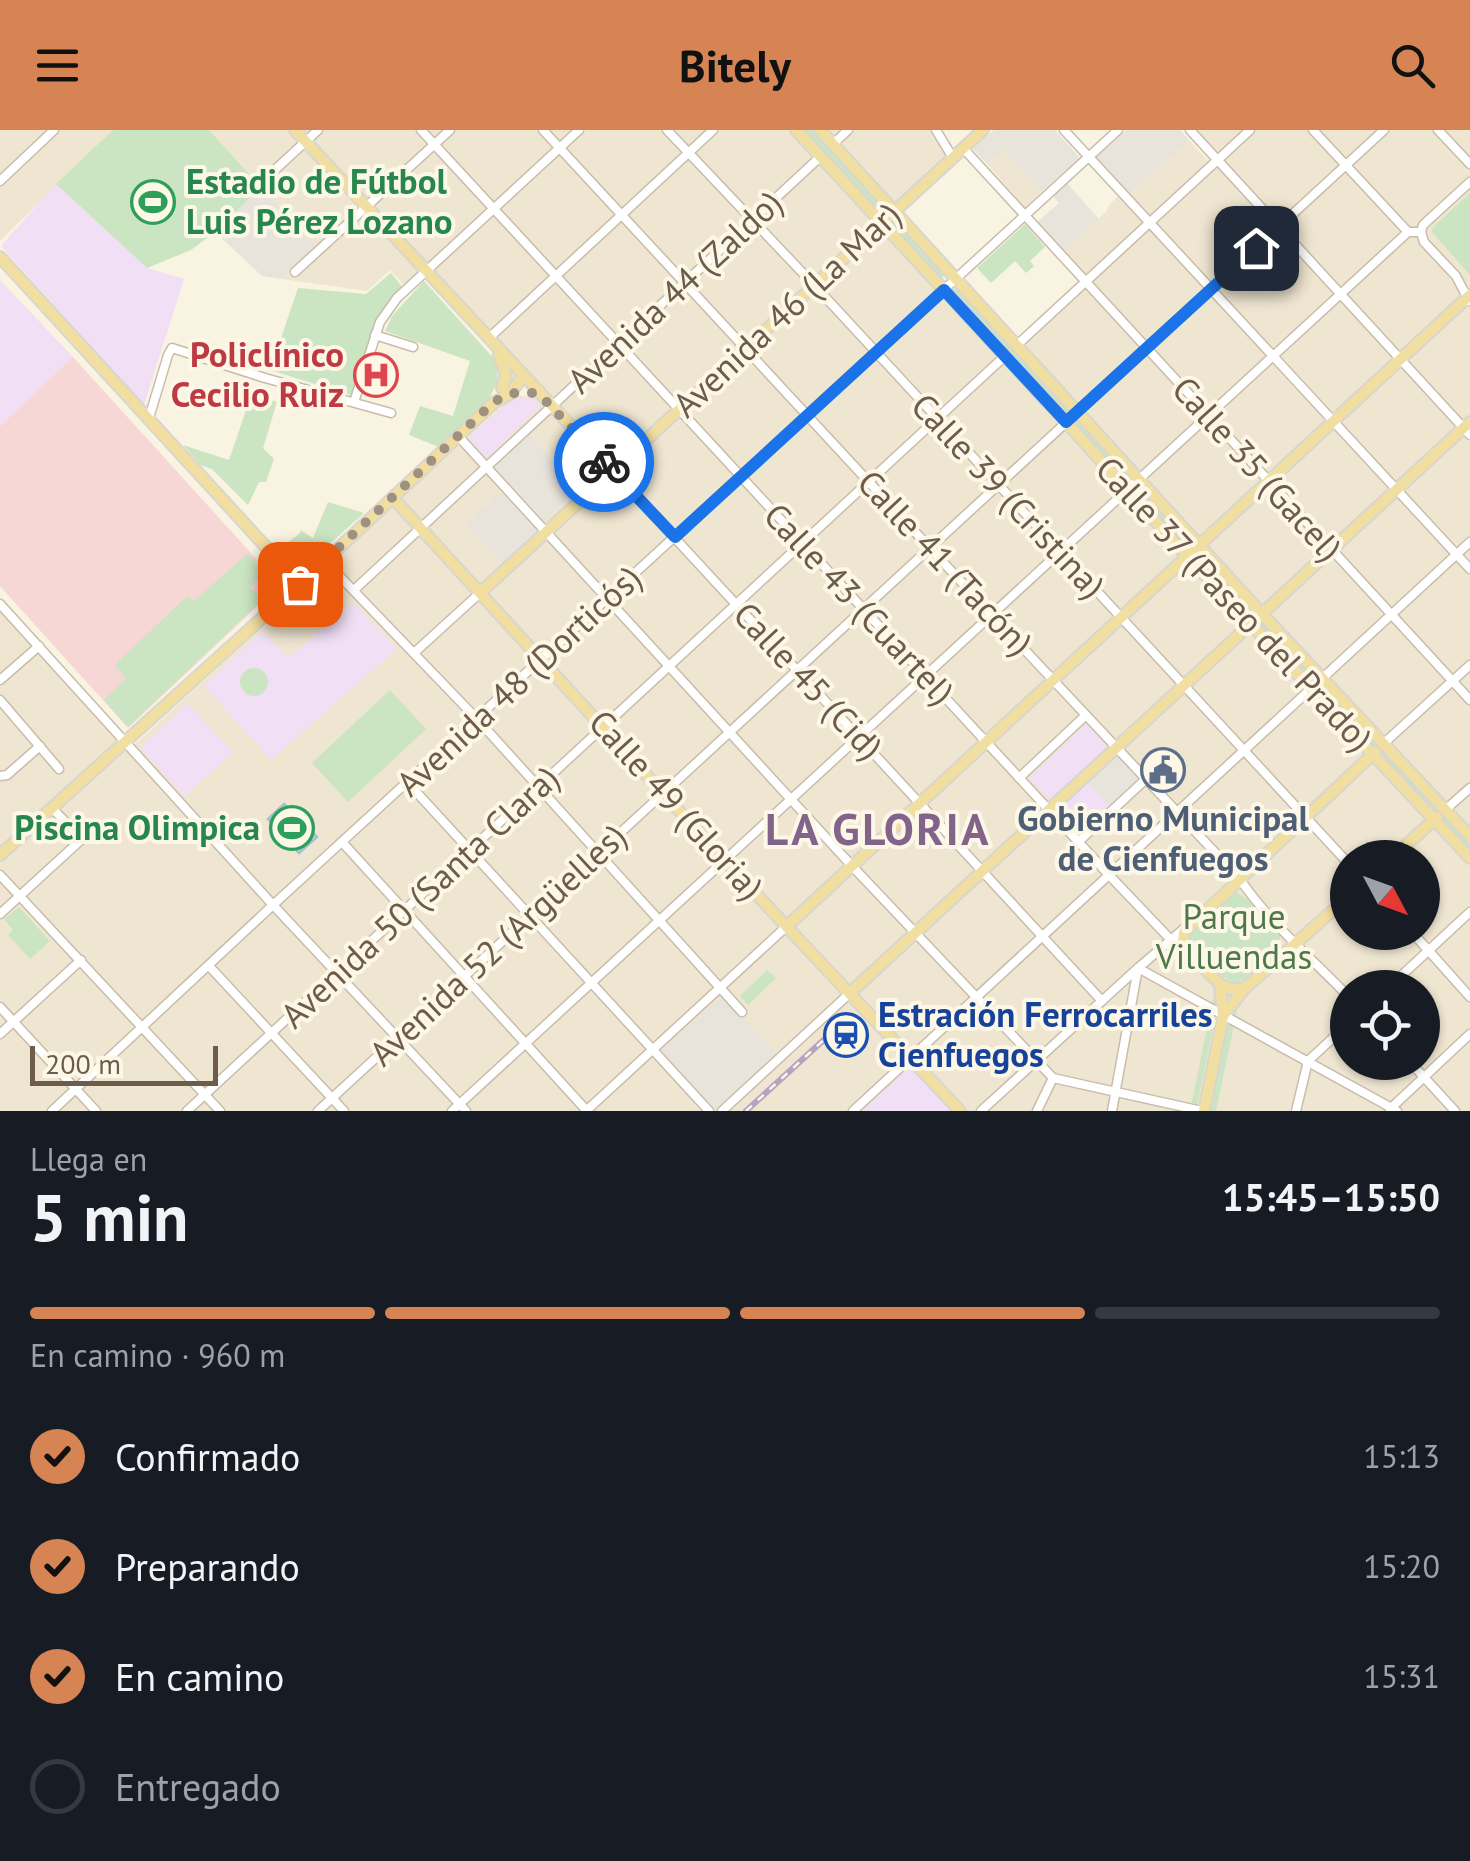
<!DOCTYPE html>
<html lang="es">
<meta charset="utf-8">
<style>
:root{--surface:#171b24;--page:#242831;--text:#f1f3f6;--muted:#9ea1a6;--line:#363941;--accent:#d68454}
body{margin:0;font-family:"PT Sans",sans-serif;background:var(--page);color:var(--text);height:100vh;display:flex;flex-direction:column;font-size:38px;white-space:nowrap}
*{box-sizing:border-box;margin:0}
p{font-size:32px;color:var(--muted)}
.icon{flex:none;width:55px;height:55px;fill:none;stroke:currentColor;stroke-width:2;stroke-linecap:round;stroke-linejoin:round}
.map{position:relative;height:981px;overflow:hidden}
.sheet{display:flex;flex-direction:column;background:var(--surface);flex:1}
.sheet>*{flex:none}
.needle{width:65px;rotate:131deg}
.tools{position:absolute;left:1330px;top:710px;display:grid;gap:20px}
.tools a{display:grid;place-items:center;width:110px;height:110px;border-radius:50%;background:var(--surface);box-shadow:0 2px 8px #0004;font-size:50px}
.scale{position:absolute;left:30px;bottom:25px;width:188px;box-sizing:border-box;padding-left:10px;border:5px solid #6d5c4b;border-top:0;font-size:28px;line-height:35px;white-space:nowrap;color:#6d5c4b;-webkit-text-stroke:8px #fcf7e7;paint-order:stroke}
.pin{position:absolute;display:grid;place-items:center;width:85px;height:85px;color:#fff;margin:-42px;border-radius:20px;box-shadow:0 5px 15px #0006}
.courier{position:absolute;display:grid;place-items:center;width:100px;height:100px;margin:-50px;border:8px solid #1a73e8;border-radius:50%;background:#fff;color:#222;box-shadow:0 2px 12px #0007}
.summary em{font-style:normal;font-weight:600}
.summary div{display:flex;flex-direction:column-reverse}
.summary{display:flex;align-items:center;justify-content:space-between;height:170px;padding:0 30px}
h1{font-size:65px;font-weight:600;line-height:75px}
.bar{display:grid;grid-template-columns:repeat(4,1fr);gap:15px 10px;align-content:center;height:120px;padding:0 30px}
.bar i{height:12px;border-radius:8px;background:var(--line)}
.bar .on{background:var(--accent)}
.bar p{grid-column:span 4}
ol{padding:0 30px;list-style:none}
li{display:flex;align-items:center;gap:30px;height:110px}
li p{margin-inline-start:auto}
li .icon{padding:10px;border-radius:50%;background:var(--accent);color:#111;stroke-width:4}
li:last-child{color:var(--muted)}
li i{width:55px;height:55px;border:5px solid var(--line);border-radius:50%}
header{display:flex;justify-content:space-between;align-items:center;height:130px;padding:0 30px;background:var(--accent);color:#111;font-size:45px;font-weight:600}
.map>svg:first-child{display:block}
</style>
<header><svg class="icon" aria-label="menu" viewBox="0 0 24 24"><path d="M4 6h16M4 12h16M4 18h16"/></svg>Bitely<svg class="icon" aria-label="search" viewBox="0 0 24 24"><circle cx="10" cy="10" r="6"/><path d="M15 15l6 6"/></svg></header>
<div class="map">
<svg width="1470" height="981" viewBox="0 0 1470 981">
<rect width="100%" height="100%" fill="#f9f3e2"/>
<g fill="#efe6d1" fill-rule="evenodd">
<polygon points="0,0 113,0 0,111"/>
<path d="M209 0H933L948 27 876 95 1006 233 1220 30 1195 0H1470V981H0V476L132 617 262 497 274 492 286 481 293 468 501 277 516 266 541 265 424 139 405 156 390 140 367 161 282 149 316 118ZM1348 728H1422V802H1348ZM1348 858H1422V932H1348Z"/>
<polygon points="1189,10 1209,32 1149,86 1129,64"/>
<polygon points="1003,20 1041,62 1025,78 987,34"/>
<polygon points="1119,65 1144,93 1084,146 1062,122 1105,83 1110,74"/>
</g>
<g fill="#e8e4dc">
<polygon points="994,0 1055,0 1080,28 1041,62 1003,20 987,34 973,19"/>
<polygon points="1126,0 1180,0 1189,10 1129,64 1096,27"/>
<polygon points="1067,53 1099,89 1062,122 1037,92 1059,73 1053,66"/>
<polygon points="261,57 317,118 282,149 262,146 215,102"/>
<polygon points="530,305 560,337 582,318 600,337 545,390 495,337"/>
<polygon points="500,362 540,402 504,434 466,395"/>
<polygon points="1117,623 1140,648 1110,677 1086,651"/>
<polygon points="723,865 779,926 717,980 661,920"/>
</g>
<g fill="#f0dff5">
<polygon points="56,54 147,138 184,149 144,275 1,116"/>
<polygon points="0,150 73,227 0,296"/>
<polygon points="530,266 541,276 487,328 468,308 508,273 515,269"/>
<polygon points="353,472 397,519 271,630 204,556 263,501 289,528"/>
<polygon points="187,573 233,622 185,667 140,618"/>
<polygon points="1087,593 1111,618 1053,673 1029,648"/>
<polygon points="1086,651 1110,677 1080,705 1056,679"/>
<polygon points="910,937 951,981 863,981"/>
</g>
<polygon fill="#f6d7d6" points="73,227 280,455 128,598 0,456 0,296"/>
<g fill="#cbe4c2">
<polygon points="113,0 209,0 261,57 215,102 191,120 147,138 56,54"/>
<polygon points="800,0 816,0 885,77 877,84"/>
<polygon points="1470,63 1470,145 1432,102 1433,97"/>
<polygon points="896,89 947,143 939,151 888,96"/>
<polygon points="1025,94 1045,117 1030,131 1034,136 1026,143 1015,131 991,153 977,138"/>
<polygon points="391,143 403,158 378,188 351,265 270,240 298,158 366,164"/>
<polygon points="424,151 496,231 498,251 486,274 441,318 409,305 420,276 453,286 470,231 385,201 392,186"/>
<polygon points="958,155 1072,279 1064,286 950,163"/>
<polygon points="252,263 277,272 263,318 274,329 266,352 259,352 248,375 212,339 200,335 183,315 229,330"/>
<polygon points="1080,288 1132,346 1125,353 1072,295"/>
<polygon points="1142,356 1470,710 1470,724 1134,363"/>
<polygon points="328,372 364,383 304,437 290,433 283,426 283,417 301,402 299,399 313,408"/>
<polygon points="247,424 265,443 250,457 262,470 128,597 104,570 126,548 115,536 117,533 187,466 194,471"/>
<circle cx="254" cy="552" r="14"/>
<polygon points="390,560 426,599 348,672 312,633"/>
<path d="M1236 762C1246 766 1280 797 1280 808 1279 816 1249 847 1242 851 1239 852 1236 852 1234 853 1224 848 1192 821 1188 811 1188 808 1189 805 1189 802L1231 763Z"/>
<polygon points="19,777 50,811 30,829 8,805 13,800 4,789"/>
<polygon points="767,840 776,848 748,875 740,866"/>
<polygon points="1215,859 1218,868 1216,882 1196,981 1190,981"/>
<path d="M1239 871 1216 981H1210C1215 955 1223 887 1239 871Z"/>
</g>
<polygon fill="#b9d4e0" stroke="#a0c2d0" stroke-width="2.5" points="284,674 317,707 299,723 268,689"/>
<g fill="none" stroke-linecap="round" stroke-linejoin="round">
<g stroke="#c8bcaa" stroke-width="11">
<g id="minor">
<polyline points="421,0 1109,745 1171,810 1185,818"/>
<path d="M543 0 992 485 1239 748C1269 792 1311 828 1348 866"/>
<polyline points="667,0 815,156 1348,733"/>
<polyline points="936,0 953,28"/>
<polyline points="1064,0 1470,439"/>
<polyline points="1190,0 1470,305"/>
<polyline points="1313,0 1408,102"/>
<polyline points="1438,0 1470,34"/>
<polyline points="833,14 848,0"/>
<polyline points="963,18 1470,570"/>
<polyline points="265,49 318,0"/>
<polyline points="0,51 54,0"/>
<polyline points="1421,102 1424,112 1456,146 1469,171"/>
<polyline points="1421,102 1423,95 1470,52"/>
<polyline points="295,142 450,0"/>
<polyline points="375,205 413,217"/>
<polyline points="489,208 713,0"/>
<polyline points="1017,215 1250,0"/>
<polyline points="354,272 380,192 397,168 579,0"/>
<polyline points="149,288 168,225 172,218 265,248 391,283"/>
<polyline points="459,307 852,736 1053,948 1202,981"/>
<polyline points="613,341 1102,871"/>
<polyline points="325,431 477,589 742,882"/>
<polyline points="354,460 820,27"/>
<polyline points="0,474 273,775 466,981"/>
<polyline points="414,523 481,462"/>
<polyline points="0,550 39,516"/>
<polyline points="0,570 59,639"/>
<polyline points="1383,614 1470,535"/>
<polyline points="0,646 7,645 40,616"/>
<polyline points="1019,648 1086,585"/>
<polyline points="408,653 709,981"/>
<polyline points="1445,680 1470,658"/>
<polyline points="342,712 587,981"/>
<polyline points="1078,712 1146,649"/>
<polyline points="0,745 220,981"/>
<polyline points="0,784 82,709 52,678"/>
<polyline points="1412,802 1470,867"/>
<polyline points="209,836 344,981"/>
<polyline points="1388,858 1470,782"/>
<polyline points="0,877 96,981"/>
<polyline points="0,904 81,830"/>
<polyline points="1410,932 1455,981"/>
<polyline points="1390,979 1470,904"/>
<polyline points="52,981 273,775 1118,0"/>
<polyline points="187,981 1005,226"/>
<polyline points="318,981 1384,0"/>
<polyline points="452,981 1408,102 1421,102"/>
<polyline points="586,981 787,796"/>
<polyline points="722,981 850,863"/>
<polyline points="853,981 1470,412"/>
<polyline points="981,981 1138,838 1186,797"/>
<polyline points="1037,981 1053,948"/>
<polyline points="1112,981 1138,838 1397,981"/>
<polyline points="1296,981 1308,931 1348,894"/>
</g>
</g>
<g stroke="#d9d5d0" stroke-width="14">
<g id="major">
<polyline points="295,0 613,341"/>
<polyline points="796,0 1066,292 1188,427 1470,728"/>
<polyline points="820,0 1262,484 1470,706"/>
<polyline points="0,127 300,454"/>
<polyline points="499,224 506,246 502,258"/>
<polyline points="393,368 725,731 960,981"/>
<polyline points="481,462 983,0"/>
<polyline points="0,725 325,431 495,272 510,264 523,246"/>
<polyline points="1392,728 1437,687"/>
<polyline points="787,796 1470,165"/>
<polyline points="1244,859 1230,859 1220,854 1187,820 1183,811 1184,802 1375,622"/>
<polyline points="850,863 1470,292"/>
<polyline points="1223,886 1244,859 1348,767"/>
<polyline points="1204,981 1223,886 1220,854"/>
</g>
</g>
<use href="#minor" stroke="#fff" stroke-width="8"/>
<use href="#major" stroke="#f1dfa1" stroke-width="10"/>
<g stroke="#b7a2c0" stroke-width="6">
<polyline id="rail" points="746,981 828,906"/>
</g>
<use href="#rail" stroke="#fcf7e7" stroke-width="2.5" stroke-dasharray="8" stroke-linecap="butt"/>
</g>
<g fill="none" stroke-linecap="round" stroke-linejoin="round">
<path stroke="#9e9180" stroke-width="10" stroke-dasharray="0 18" d="M300 454 494 272C510 263 522 259 540 265L604 332"/>
<polyline stroke="#1a73e8" stroke-width="12" points="604,332 675,407 944,160 1066,292 1256,118"/>
</g>
<defs>
<g id="stadium-ring" transform="scale(2.25)"><circle r="9.5" fill="#fcf7e7" stroke="#2e9e5b" stroke-width="1.5"/><path d="M0-5a6.5 5 0 1 0 0 10a6.5 5 0 1 0 0-10ZM-3.5-1.8h7v3.6h-7Z" fill="#2e9e5b"/></g>
<g id="hospital-ring" transform="scale(2.25)"><circle r="9.5" fill="#fcf7e7" stroke="#e0444e" stroke-width="1.5"/><path d="M-5-5h3v3.5h4V-5h3V5h-3V1.5h-4V5h-3Z" fill="#e0444e"/></g>
<g id="civic-ring" transform="scale(2.25)"><circle r="9.5" fill="#fcf7e7" stroke="#5c6f8a" stroke-width="1.5"/><path d="M-.6-6.5H3V-4.5H.6V-3L4-1V1h2V6H-6V1h2V-1L-.6-3ZM-1.2 2.5V6h2.4V2.5Z" fill="#5c6f8a"/></g>
<g id="station-ring" transform="scale(2.25)"><circle r="9.5" fill="#fcf7e7" stroke="#1a4fb4" stroke-width="1.5"/><path d="M-3-6H3Q5-6 5-4V2Q5 4 3 4L4.5 6H3L1.5 4h-3L-3 6H-4.5L-3 4Q-5 4-5 2V-4Q-5-6-3-6ZM-3.5-4v3h7v-3ZM-3.5 1v1.5H-2V1ZM2 1v1.5H3.5V1Z" fill="#1a4fb4"/></g>
</defs>
<g fill-rule="evenodd">
<use href="#stadium-ring" x="153" y="72"/>
<use href="#hospital-ring" x="376" y="245"/>
<use href="#civic-ring" x="1163" y="640"/>
<use href="#stadium-ring" x="292" y="698"/>
<use href="#station-ring" x="846" y="905"/>
</g>
<g text-anchor="middle" stroke-width="8" stroke-linejoin="round" paint-order="stroke">
<g font-size="35" font-weight="bold" fill="#27864d" stroke="#fcf7e7" text-anchor="start">
<text x="186" y="64">Estadio de Fútbol<tspan x="186" dy="40">Luis Pérez Lozano</tspan></text>
<text x="260" y="710" text-anchor="end">Piscina Olimpica</text>
</g>
<g font-size="35" fill="#6d5c4b" stroke="#fcf7e7">
<text transform="translate(675 162) rotate(-43)" y="12">Avenida 44 (Zaldo)</text>
<text transform="translate(787 180) rotate(-43)" y="12">Avenida 46 (La Mar)</text>
<text transform="translate(1257 339) rotate(48)" y="12">Calle 35 (Gacel)</text>
<text transform="translate(1008 366) rotate(47)" y="12">Calle 39 (Cristina)</text>
<text transform="translate(945 433) rotate(47)" y="12">Calle 41 (Tacón)</text>
<text transform="translate(859 474) rotate(47)" y="12">Calle 43 (Cuartel)</text>
<text transform="translate(1234 474) rotate(47)" y="12">Calle 37 (Paseo del Prado)</text>
<text transform="translate(519 551) rotate(-43)" y="12">Avenida 48 (Dorticós)</text>
<text transform="translate(808 551) rotate(47)" y="12">Calle 45 (Cid)</text>
<text transform="translate(676 675) rotate(48)" y="12">Calle 49 (Gloria)</text>
<text transform="translate(420 767) rotate(-43)" y="12">Avenida 50 (Santa Clara)</text>
<text transform="translate(498 815) rotate(-43)" y="12">Avenida 52 (Argüelles)</text>
</g>
<g font-size="35" font-weight="bold" fill="#be3a42" stroke="#fcf7e7" text-anchor="end">
<text x="344" y="237">Policlínico<tspan x="344" dy="40">Cecilio Ruiz</tspan></text>
</g>
<g font-size="35" font-weight="bold" fill="#4e5e75" stroke="#fcf7e7">
<text x="1163" y="701">Gobierno Municipal<tspan x="1163" dy="40">de Cienfuegos</tspan></text>
</g>
<g font-size="35" fill="#4f7848" stroke="#fcf7e7">
<text x="1234" y="799">Parque<tspan x="1234" dy="40">Villuendas</tspan></text>
</g>
<g font-size="35" font-weight="bold" fill="#164399" stroke="#fcf7e7" text-anchor="start">
<text x="878" y="897">Estración Ferrocarriles<tspan x="878" dy="40">Cienfuegos</tspan></text>
</g>
<g font-size="45" font-weight="bold" letter-spacing="2.5" fill="#82648a" stroke="#fcf7e7">
<text x="878" y="715">LA GLORIA</text>
</g>
</g>
</svg>
<div class="tools">
<a><svg class="needle" viewBox="-14 -14 28 28"><path d="M0-13l5 13h-10z" fill="#e53935"/><path d="M0 13l5-13h-10z" fill="#9ea1a6"/></svg></a>
<a><svg class="icon" aria-label="locate" viewBox="0 0 24 24"><circle cx="12" cy="12" r="6"/><path d="M12 2v4M12 18v4M2 12h4M18 12h4"/></svg></a>
</div>
<div class="scale">200 m</div>
<div class="pin" style="left:300px;top:454px;background:#ea580c"><svg class="icon" aria-label="bag" viewBox="0 0 24 24"><path d="M5 8h14l-1 12H6zM9 8a3 3 0 0 1 6 0"/></svg></div>
<div class="pin" style="left:1256px;top:118px;background:#1f2937"><svg class="icon" aria-label="home" viewBox="0 0 24 24"><path d="M3 11l9-7 9 7M6 9v11h12V9"/></svg></div>
<div class="courier" style="left:604px;top:332px"><svg class="icon" aria-label="bike" viewBox="0 0 24 24"><circle cx="6" cy="16" r="4"/><circle cx="18" cy="16" r="4"/><path d="M6 16l4-8h5l3 8M10 8l3 8H6M13 5h3"/></svg></div>
</div>
<section class="sheet">
<div class="summary"><div><h1>5 min</h1><p>Llega en</p></div><em>15:45–15:50</em></div>
<div class="bar"><i class="on"></i><i class="on"></i><i class="on"></i><i></i><p>En camino · 960 m</p></div>
<ol>
<li><svg class="icon" aria-label="check" viewBox="0 0 24 24"><path d="M5 12l5 5 9-10"/></svg>Confirmado<p>15:13</p></li>
<li><svg class="icon" aria-label="check" viewBox="0 0 24 24"><path d="M5 12l5 5 9-10"/></svg>Preparando<p>15:20</p></li>
<li><svg class="icon" aria-label="check" viewBox="0 0 24 24"><path d="M5 12l5 5 9-10"/></svg>En camino<p>15:31</p></li>
<li><i></i>Entregado</li>
</ol>
</section>
